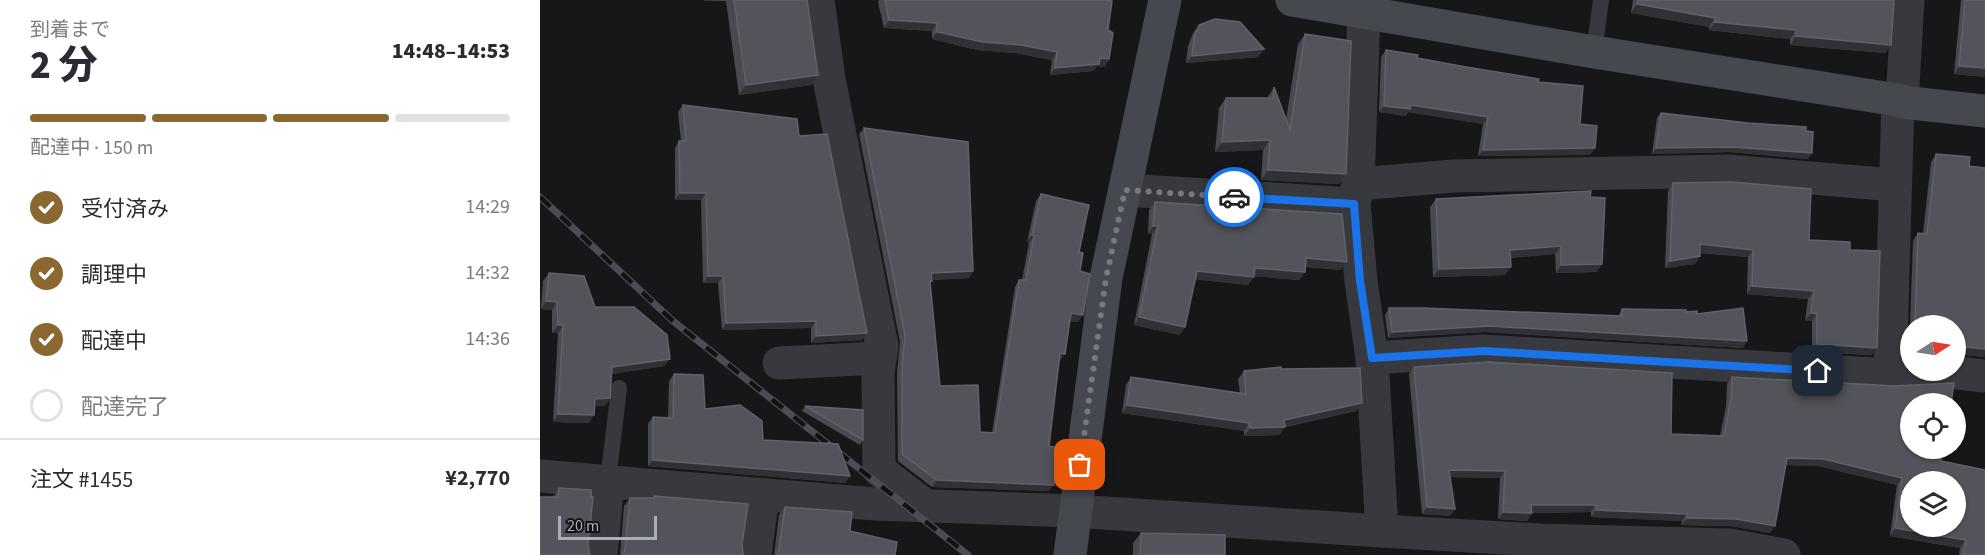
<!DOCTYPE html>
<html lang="ja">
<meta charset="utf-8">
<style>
:root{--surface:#fff;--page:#f2f2f3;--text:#2b2b33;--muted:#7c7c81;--line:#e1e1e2;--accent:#8a682f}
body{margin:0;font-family:"Source Sans 3","Noto Sans JP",sans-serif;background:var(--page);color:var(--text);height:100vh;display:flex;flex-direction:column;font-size:22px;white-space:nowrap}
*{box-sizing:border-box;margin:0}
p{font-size:20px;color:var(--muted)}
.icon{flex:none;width:33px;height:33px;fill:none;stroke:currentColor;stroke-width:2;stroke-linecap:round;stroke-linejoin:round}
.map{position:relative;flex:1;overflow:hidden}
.side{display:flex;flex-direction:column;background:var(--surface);width:540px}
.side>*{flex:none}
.needle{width:39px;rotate:78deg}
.fabs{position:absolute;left:1360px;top:315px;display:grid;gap:12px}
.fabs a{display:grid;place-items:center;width:66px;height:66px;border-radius:50%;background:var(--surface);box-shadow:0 2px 4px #0004;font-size:30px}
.scale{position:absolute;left:18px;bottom:15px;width:99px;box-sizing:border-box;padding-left:6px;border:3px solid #a8aebb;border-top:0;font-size:16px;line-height:21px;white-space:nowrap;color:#a8aebb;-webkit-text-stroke:4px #121215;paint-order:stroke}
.pin{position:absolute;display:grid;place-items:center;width:51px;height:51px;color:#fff;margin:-26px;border-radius:12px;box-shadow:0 3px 9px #0006}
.courier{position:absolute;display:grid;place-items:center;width:60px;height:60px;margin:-30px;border:4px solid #1a73e8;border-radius:50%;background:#fff;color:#222;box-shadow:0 2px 8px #0007}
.overview em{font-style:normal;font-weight:800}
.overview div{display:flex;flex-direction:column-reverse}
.overview{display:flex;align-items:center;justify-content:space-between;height:102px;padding:0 30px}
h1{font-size:39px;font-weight:800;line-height:45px}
.bar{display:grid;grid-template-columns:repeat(4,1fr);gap:9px 6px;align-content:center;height:72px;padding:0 30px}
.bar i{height:8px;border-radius:4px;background:var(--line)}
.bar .selected{background:var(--accent)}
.bar p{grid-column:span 4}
.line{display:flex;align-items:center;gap:15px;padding:0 30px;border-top:2px solid var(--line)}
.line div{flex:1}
ol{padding:0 30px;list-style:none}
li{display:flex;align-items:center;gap:18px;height:66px}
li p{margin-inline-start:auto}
li .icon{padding:6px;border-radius:50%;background:var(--accent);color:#fff;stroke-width:4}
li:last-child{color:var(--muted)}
li i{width:33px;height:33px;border:3px solid var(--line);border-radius:50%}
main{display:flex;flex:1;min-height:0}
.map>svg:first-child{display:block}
</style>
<main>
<section class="side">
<div class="overview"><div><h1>2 分</h1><p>到着まで</p></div><em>14:48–14:53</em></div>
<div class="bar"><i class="selected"></i><i class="selected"></i><i class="selected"></i><i></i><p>配達中 · 150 m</p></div>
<ol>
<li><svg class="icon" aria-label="check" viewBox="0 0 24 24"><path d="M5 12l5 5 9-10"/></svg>受付済み<p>14:29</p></li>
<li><svg class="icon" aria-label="check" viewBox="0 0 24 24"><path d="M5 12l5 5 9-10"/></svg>調理中<p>14:32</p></li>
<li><svg class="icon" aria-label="check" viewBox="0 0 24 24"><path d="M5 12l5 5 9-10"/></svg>配達中<p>14:36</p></li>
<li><i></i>配達完了</li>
</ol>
<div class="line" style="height:78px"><div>注文 #1455</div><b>¥2,770</b></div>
</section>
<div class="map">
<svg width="1445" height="555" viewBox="0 0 1445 555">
<rect width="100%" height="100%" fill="#17171a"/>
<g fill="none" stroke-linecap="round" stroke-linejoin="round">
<g stroke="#38393f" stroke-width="16">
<polyline points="1054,52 1061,0"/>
<polyline points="68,481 79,388"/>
</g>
<g stroke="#38393f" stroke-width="33">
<polyline points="278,0 289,79 342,346 338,372 339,470 386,506"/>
<polyline points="1362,102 1368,0"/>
<polyline points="818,184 914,176 1187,171 1355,185"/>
<polyline points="585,190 814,204"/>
<polyline points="832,358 944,351 1350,375 1410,372 1445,376"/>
<polyline points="239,363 340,358"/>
<polyline points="1350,375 1358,100"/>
<polyline points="0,476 335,504 534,511 842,531 832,358 821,281 814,204 818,184 824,11"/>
<polyline points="842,531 999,540 1190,545 1244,555"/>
<polyline points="61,555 68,481"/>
<polyline points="215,555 223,495"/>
</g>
<g stroke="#46484f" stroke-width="33">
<polyline points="752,0 1054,52 1358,100 1362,102 1445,111"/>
<polyline points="530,555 566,278 625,0"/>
</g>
<g stroke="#4b4d54" stroke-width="7">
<polyline id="rail" points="0,197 133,321 428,555"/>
</g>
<use href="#rail" stroke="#121215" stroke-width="4.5" stroke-dasharray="14" stroke-linecap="butt"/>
</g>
<g fill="#484a4f">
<polygon points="164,0 267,0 278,75 271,85 199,95 186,1 164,1"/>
<polygon points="339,0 566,0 568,30 569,59 564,67 557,66 553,71 510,75 512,60 476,53 437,50 392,39 392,31 344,28 338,2"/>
<polygon points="1093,0 1354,0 1351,45 1345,53 1250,45 1250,39 1169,30 1169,27 1091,13"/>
<polygon points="1421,0 1445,0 1445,77 1414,74"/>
<polygon points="659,25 724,49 718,57 646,63 648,46 653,33"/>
<polygon points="765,34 806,174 799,184 721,180 723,150 675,152 679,108 686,98 727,98 734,87 746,120 758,44"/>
<polygon points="846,50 877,58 998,82 1040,124 1055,148 1050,155 938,156 943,124 868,112 866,116 839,112 841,57"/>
<polygon points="143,105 259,136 322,340 271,343 271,328 182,330 178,283 163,283 161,200 135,200 135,148 139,141 141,141 138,112"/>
<polygon points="1121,113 1268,159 1189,152 1112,154 1117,118"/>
<polygon points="324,128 433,271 429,278 392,280 390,284 400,386 440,432 452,433 475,287 479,280 482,280 489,243 487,242 496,201 501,194 539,252 540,271 538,322 530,321 525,354 519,361 509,446 509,491 392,487 358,461 357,373 360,342 319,134"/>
<polygon points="1396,154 1429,166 1445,168 1445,357 1416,354 1416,326 1371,326 1371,355 1369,355 1373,241 1378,233 1383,233 1391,162"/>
<polygon points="1133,183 1269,240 1310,250 1332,355 1272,352 1272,321 1265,321 1268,299 1207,294 1208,257 1160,253 1155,264 1125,268 1128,191"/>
<polygon points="1050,197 1062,264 1056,272 1016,273 1015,254 970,258 965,275 893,277 890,207 896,199"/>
<polygon points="615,202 801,270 765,267 765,272 759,280 714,276 708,285 655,279 640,335 594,325 612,234 608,234 609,210"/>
<polygon points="9,273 55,307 130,359 124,366 72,374 70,398 65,406 54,406 49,423 13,422 18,333 12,333 12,310 1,309 3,281"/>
<polygon points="849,308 1078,316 1082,309 1146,312 1157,314 1203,348 945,332 848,338 845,315"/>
<polygon points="874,367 1131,434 1180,436 1186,406 1187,384 1192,377 1401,461 1445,555 1419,555 1420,548 1350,536 1357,485 1278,466 1246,465 1230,533 1191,526 1141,525 1142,521 1051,517 1051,512 992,513 987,521 958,519 960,478 910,477 915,509 910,516 882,514 869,374"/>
<polygon points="741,369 822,403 816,411 745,427 739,435 704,436 704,431 582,413 586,385 591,377 700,393 698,379 704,371"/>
<polygon points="134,374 165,409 223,440 310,476 305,483 108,466 108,424 113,417 128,418 129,381"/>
<polygon points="265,406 323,440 320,445 262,411"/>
<polygon points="19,488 48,545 49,554 13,497"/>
<polygon points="114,496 202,544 203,553 204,555 80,555 84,506 90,498 113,498"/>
<polygon points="245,507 310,531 355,555 234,555 239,515"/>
<polygon points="601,533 685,555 593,555 593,543"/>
</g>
<g fill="#303135">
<polygon points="165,0 186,0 164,1"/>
<polygon points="1097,4 1175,18 1169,27 1091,13"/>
<polygon points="349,20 397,23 392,31 344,28"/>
<polygon points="1175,22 1256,30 1250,39 1169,30"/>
<polygon points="397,32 481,45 517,52 512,60 476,53 437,50 392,39"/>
<polygon points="1256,36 1351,45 1345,53 1250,45"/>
<polygon points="724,49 718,57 646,63 652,56"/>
<polygon points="560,58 569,59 564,67 557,66 553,71 510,75 515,68"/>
<polygon points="1419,66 1445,68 1445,77 1414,74"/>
<polygon points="278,75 271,85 199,95 206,85"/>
<polygon points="871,105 948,117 943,124 868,112 866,116 839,112 844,106"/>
<polygon points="730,140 723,150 675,152 682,142"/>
<polygon points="1192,147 1272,153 1268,159 1189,152 1112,154 1116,148"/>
<polygon points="1055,148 1050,155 938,156 943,150"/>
<polygon points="728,170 806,174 799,184 721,180"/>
<polygon points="140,193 166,193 161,200 135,200"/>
<polygon points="613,226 618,226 612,234 608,234"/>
<polygon points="492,235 494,236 489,243 487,242"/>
<polygon points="1160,244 1213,250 1208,257 1155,252"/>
<polygon points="1021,246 1015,254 964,258 970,250"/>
<polygon points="1160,256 1155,264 1125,268 1130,261"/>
<polygon points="766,258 807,262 801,270 760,266"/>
<polygon points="1062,264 1056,272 1016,273 1021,265"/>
<polygon points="971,267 965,275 893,277 899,269"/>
<polygon points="715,268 765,272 759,280 709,276"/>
<polygon points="433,271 429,278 387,280 391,273"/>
<polygon points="657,271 714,277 708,285 651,279"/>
<polygon points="168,276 183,276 178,283 163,283"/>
<polygon points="1212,286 1274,291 1268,299 1207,294"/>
<polygon points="6,301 17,302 12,310 1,309"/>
<polygon points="531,313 543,315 538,322 526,320"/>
<polygon points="1271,313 1277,314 1272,321 1265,321"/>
<polygon points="599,317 645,327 640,335 594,325"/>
<polygon points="276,321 271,328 182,330 186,323"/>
<polygon points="18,325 23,325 18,333 12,333"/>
<polygon points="949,326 1207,341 1203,348 945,332 848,338 852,332"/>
<polygon points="327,333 322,340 271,343 276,336"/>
<polygon points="1277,344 1337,348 1332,355 1272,352"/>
<polygon points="1416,346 1445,349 1445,357 1416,354"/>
<polygon points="520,353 525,354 520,361 515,360"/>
<polygon points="130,359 124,366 66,375 72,367"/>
<polygon points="70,398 65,406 49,407 55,399"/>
<polygon points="822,403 816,411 741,427 745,427 739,435 704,436 710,428"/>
<polygon points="587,405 709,423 704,431 582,413"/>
<polygon points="18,414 54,415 49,423 13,422"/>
<polygon points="1247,458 1283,459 1362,478 1357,485 1278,466 1242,465"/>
<polygon points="113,460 310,476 305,483 108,466"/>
<polygon points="909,470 965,471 960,478 904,477"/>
<polygon points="397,480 514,485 509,491 392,487"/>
<polygon points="991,505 1056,505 1051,512 986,513"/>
<polygon points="887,507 915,509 910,516 882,514"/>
<polygon points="1056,510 1147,514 1142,521 1051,517"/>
<polygon points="963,512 992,513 987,521 958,519"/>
<polygon points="1147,518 1196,519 1235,526 1230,533 1191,526 1141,525"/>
<polygon points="1355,528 1426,540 1420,548 1350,536"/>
</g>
<g fill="#53545b" stroke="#60626a" stroke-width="1.5" fill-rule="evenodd">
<polygon points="194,0 267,0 278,75 206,85"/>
<polygon points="345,0 566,0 572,1 568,30 573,33 569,59 560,58 559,64 515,68 517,52 481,45 443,42 397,32 397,23 349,20"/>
<polygon points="1098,0 1354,0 1351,45 1256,36 1256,30 1175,22 1175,18 1097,4"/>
<polygon points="1425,0 1445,0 1445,68 1419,66"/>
<polygon points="675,19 700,22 724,49 652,56 654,38 659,25"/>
<polygon points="765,34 811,41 806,174 728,170 730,140 682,142 686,98 733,98 734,87 750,130"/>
<polygon points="846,50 878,55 877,58 926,67 999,79 998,82 1043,86 1040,124 1057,126 1055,148 943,150 948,117 871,105 870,109 844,106"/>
<polygon points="143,105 257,119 259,136 287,134 327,333 276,336 276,321 186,323 183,276 168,276 166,193 140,193 139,141 146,141"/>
<polygon points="1121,113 1208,123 1266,127 1266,131 1273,132 1272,153 1192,147 1116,148"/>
<polygon points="324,128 428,142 433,271 391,273 392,281 390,281 400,386 438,385 440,432 455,433 479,280 486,280 494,236 492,235 501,194 549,205 539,252 543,253 540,271 550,274 543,315 531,313 525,354 520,353 509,446 520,448 514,485 397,480 362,454 362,366 365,335"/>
<polygon points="1396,154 1430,157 1429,166 1445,168 1445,349 1416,346 1416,326 1375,326 1378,233 1387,234"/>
<polygon points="1192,182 1271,189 1269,240 1310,242 1310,250 1340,251 1337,348 1277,344 1277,314 1271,313 1274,291 1212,286 1213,250 1160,244 1160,256 1130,261 1133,183"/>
<polygon points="1051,191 1050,197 1065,198 1062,264 1021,265 1021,246 970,250 971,267 899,269 896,199"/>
<polygon points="615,202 802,214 807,262 766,258 765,272 715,268 714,277 657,271 645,327 599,317 618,226 613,226"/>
<polygon points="9,273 44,276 55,307 94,307 127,335 130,359 72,367 70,398 55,399 54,415 18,414 23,325 18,325 17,302 6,301"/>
<polygon points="849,308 883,308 1082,316 1082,309 1146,310 1146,312 1157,311 1157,314 1203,308 1207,341 949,326 852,332"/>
<path d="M949 362 1132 373 1131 434 1184 436 1191 399 1192 377 1354 386 1414 383 1411 404H1371V448H1403L1401 461 1445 470V555H1423L1426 540 1355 528 1362 478 1283 459 1247 458 1235 526 1196 519 1147 518V514L1056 510V505H991L992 513 963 512 965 471 909 470 915 509 887 507 874 367ZM1371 482H1416V526H1371Z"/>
<polygon points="741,367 741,369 820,368 822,403 744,420 745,427 710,428 709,423 587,405 591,377 706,394 704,371"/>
<polygon points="134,374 163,375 165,409 200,405 222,421 223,440 298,444 310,476 113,460 113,417 133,418"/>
<polygon points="265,406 323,410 323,440"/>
<polygon points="19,488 51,490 51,497 53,497 48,545 50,555 0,555 0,497 18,497"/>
<polygon points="114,496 208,504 202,544 203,553 204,555 83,555 85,549 90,498 114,498"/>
<polygon points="245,507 312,512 310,531 357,542 355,555 237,555 239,549"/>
<polygon points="601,533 685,535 685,555 600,555"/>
</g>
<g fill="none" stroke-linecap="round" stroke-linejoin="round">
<polyline stroke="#757983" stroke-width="6" stroke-dasharray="0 10.8" points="540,465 566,278 585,190 694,197"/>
<polyline stroke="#1a73e8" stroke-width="8" points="694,197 814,204 820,281 832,358 944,351 1278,371"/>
</g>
</svg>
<div class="fabs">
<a><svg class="needle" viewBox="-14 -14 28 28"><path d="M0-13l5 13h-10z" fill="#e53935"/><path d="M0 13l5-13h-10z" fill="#7c7c81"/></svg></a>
<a><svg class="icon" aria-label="locate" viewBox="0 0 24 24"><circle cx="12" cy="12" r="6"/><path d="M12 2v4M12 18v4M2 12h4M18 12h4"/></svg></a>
<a><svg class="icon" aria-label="layers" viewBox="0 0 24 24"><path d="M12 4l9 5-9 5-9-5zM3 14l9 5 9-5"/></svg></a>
</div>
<div class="scale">20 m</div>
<div class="pin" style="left:540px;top:465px;background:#ea580c"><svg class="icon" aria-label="bag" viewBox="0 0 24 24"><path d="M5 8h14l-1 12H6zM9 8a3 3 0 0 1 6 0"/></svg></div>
<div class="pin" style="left:1278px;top:371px;background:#1f2937"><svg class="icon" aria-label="home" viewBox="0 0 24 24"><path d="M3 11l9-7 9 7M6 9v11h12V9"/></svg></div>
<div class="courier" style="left:694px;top:197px"><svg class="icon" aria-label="car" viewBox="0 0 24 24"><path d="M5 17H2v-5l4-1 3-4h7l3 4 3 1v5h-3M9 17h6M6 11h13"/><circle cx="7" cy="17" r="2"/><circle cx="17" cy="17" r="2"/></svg></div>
</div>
</main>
